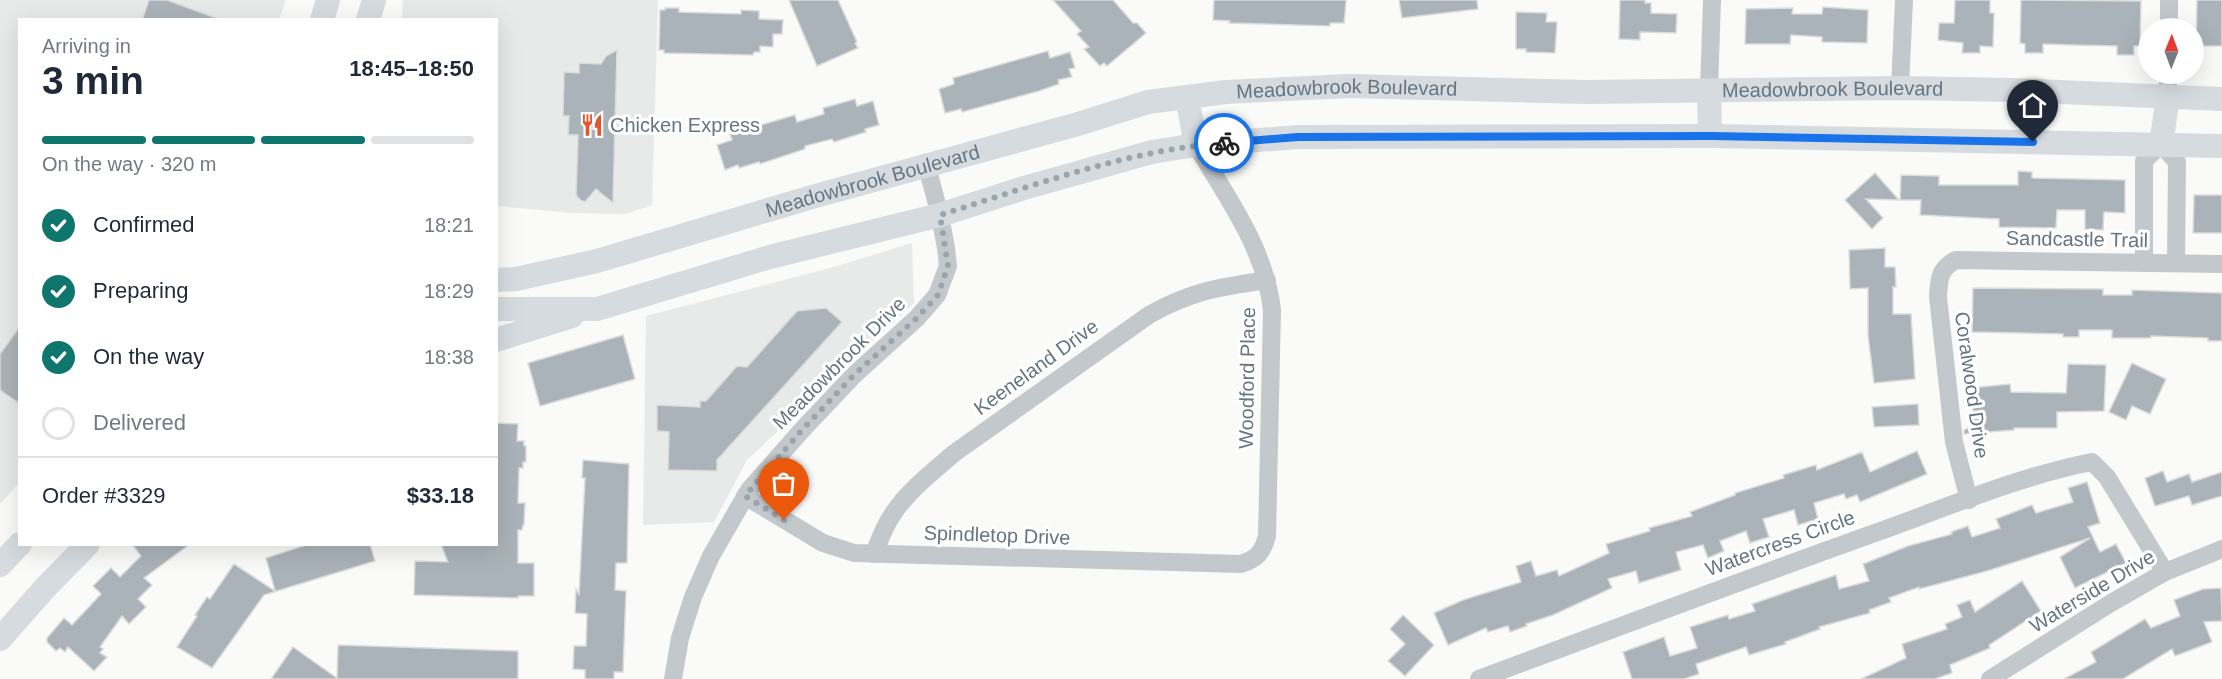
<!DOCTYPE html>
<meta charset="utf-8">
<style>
:root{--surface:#fff;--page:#f2f2f3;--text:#1f2937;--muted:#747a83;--line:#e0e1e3;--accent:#0f766e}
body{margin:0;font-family:Helvetica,sans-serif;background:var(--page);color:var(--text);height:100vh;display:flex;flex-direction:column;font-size:22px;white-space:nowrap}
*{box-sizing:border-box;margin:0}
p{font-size:20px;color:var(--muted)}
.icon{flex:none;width:33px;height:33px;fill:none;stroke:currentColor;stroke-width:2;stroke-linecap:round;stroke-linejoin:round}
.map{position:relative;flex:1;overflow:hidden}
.details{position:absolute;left:18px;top:18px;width:480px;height:528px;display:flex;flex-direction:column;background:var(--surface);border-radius:0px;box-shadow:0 6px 24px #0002}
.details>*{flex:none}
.needle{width:39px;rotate:1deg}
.fabs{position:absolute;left:2138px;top:18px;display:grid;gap:12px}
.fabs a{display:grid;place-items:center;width:66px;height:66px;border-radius:50%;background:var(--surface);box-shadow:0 6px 24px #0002;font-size:30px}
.pin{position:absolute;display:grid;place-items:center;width:51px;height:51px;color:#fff;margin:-62px -26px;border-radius:50% 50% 50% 0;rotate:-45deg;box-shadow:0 0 6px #0007}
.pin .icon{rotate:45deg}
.courier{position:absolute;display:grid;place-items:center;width:60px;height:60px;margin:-30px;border:4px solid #1a73e8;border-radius:50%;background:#fff;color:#222;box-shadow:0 2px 8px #0007}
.summary em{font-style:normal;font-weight:700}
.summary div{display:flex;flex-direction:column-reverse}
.summary{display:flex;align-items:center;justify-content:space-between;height:102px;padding:0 24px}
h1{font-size:39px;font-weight:700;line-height:45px}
.bar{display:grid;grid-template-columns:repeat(4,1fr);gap:9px 6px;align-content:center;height:72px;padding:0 24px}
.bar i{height:8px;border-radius:4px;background:var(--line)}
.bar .current{background:var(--accent)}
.bar p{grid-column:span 4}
.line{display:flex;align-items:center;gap:15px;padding:0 24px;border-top:2px solid var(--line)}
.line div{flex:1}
ol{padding:0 24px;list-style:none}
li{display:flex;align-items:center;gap:18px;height:66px}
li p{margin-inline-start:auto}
li .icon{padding:6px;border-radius:50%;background:var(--accent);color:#fff;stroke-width:4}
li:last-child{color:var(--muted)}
li i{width:33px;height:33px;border:3px solid var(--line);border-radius:50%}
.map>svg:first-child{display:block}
</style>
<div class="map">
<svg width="2222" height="679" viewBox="0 0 2222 679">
<rect width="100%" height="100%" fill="#fafaf8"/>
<g fill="#e8e9e9">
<polygon points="0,0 286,0 279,19 20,20 20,482 0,504"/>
<polygon points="403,0 658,0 652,205 625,214 570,213 497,206 496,20 402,20"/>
<polygon points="912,243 914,303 747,460 714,522 643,525 646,316 834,267"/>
</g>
<g fill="#aab3b9" stroke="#dcdcda" stroke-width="1.5">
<polygon points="149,0 167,0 216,18 216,20 142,20"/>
<polygon points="789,0 838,0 857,42 855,43 858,48 817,66"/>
<polygon points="1053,0 1113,0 1133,23 1137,23 1146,33 1107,66 1104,63 1100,66 1084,49 1089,47 1077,34 1081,31"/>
<polygon points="1214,0 1346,0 1345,14 1344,23 1330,23 1330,26 1229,23 1230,21 1213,20"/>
<polygon points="1399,0 1477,0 1478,9 1402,18"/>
<polygon points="1620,0 1645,0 1645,3 1651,3 1651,13 1677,14 1676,33 1640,32 1640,40 1619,39"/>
<polygon points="1955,0 1990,0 1990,13 1994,13 1993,47 1980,46 1980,53 1962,53 1963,43 1938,40 1939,23 1954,23"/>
<polygon points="2021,0 2141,1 2140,46 2134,46 2134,55 2117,55 2117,46 2072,45 2043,44 2043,53 2025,53 2025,44 2020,43"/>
<polygon points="2197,0 2222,0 2222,46 2196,46"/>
<polygon points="1823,7 1868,10 1867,43 1822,42 1822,37 1791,35 1790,44 1745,44 1746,9 1793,8 1792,14 1822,14"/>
<polygon points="665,8 679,8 679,12 741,14 741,10 759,11 759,19 783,20 782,34 773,34 773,47 760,46 760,52 754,52 753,55 664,53 664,50 659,50 660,10 665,10"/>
<polygon points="1516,12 1547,13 1546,22 1557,22 1555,53 1526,52 1526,49 1516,49"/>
<polygon points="617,50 613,203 596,189 585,202 580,200 576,195 578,135 568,135 569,116 563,116 564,72 579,73 579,63 601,64 606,56"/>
<polygon points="1048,51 1050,58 1070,52 1075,68 1069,69 1072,77 1058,80 1059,84 1039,91 962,112 961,109 945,113 939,89 954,84 953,78"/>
<polygon points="855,99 857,106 873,101 879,125 865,129 866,132 834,142 832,139 805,146 805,149 760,164 759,162 739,168 738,165 725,170 717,145 732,140 730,134 795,115 797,122 824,114 823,108"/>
<polygon points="2018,171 2032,172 2032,178 2125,180 2125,213 2104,212 2103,230 2085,229 2085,210 2057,210 2056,228 1999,227 1999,219 1920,215 1921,200 1900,200 1901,175 1939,176 1939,185 2018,185"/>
<polygon points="1875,173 1899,200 1866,199 1883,218 1872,229 1845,200"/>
<polygon points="2194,195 2222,195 2222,233 2193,233"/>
<polygon points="1885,248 1885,267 1895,267 1896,287 1893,287 1893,314 1911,314 1915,379 1874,383 1868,335 1868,288 1850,289 1849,250"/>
<polygon points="1973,288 2103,289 2103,295 2132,295 2132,290 2222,293 2222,341 2208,341 2208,338 2151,336 2151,338 2112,338 2112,330 2079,330 2079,337 2063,337 2063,334 1972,332"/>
<polygon points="826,308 842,322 717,460 717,471 668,470 669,432 657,431 657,405 700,407 700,401 706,401 737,366 747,367 797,311"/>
<polygon points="20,326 20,404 0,390 0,354"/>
<polygon points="623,335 635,379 540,406 528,363"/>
<polygon points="2132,363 2166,379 2150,414 2132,406 2126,420 2109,412"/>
<polygon points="2068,364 2106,365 2104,411 2057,412 2057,428 2014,428 2014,430 1964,434 1964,430 1986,420 1974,421 1971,388 2010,384 2011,392 2066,393"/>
<polygon points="1918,404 1919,425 1874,427 1872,407"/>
<polygon points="496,423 518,424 517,441 524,441 524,446 526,446 526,462 523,462 523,468 519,468 518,503 525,503 524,525 523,525 522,530 518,530 518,563 534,563 534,596 518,596 518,598 414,595 415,561 448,562 441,544 496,544"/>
<polygon points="1917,451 1927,474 1860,502 1857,495 1846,499 1844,494 1814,503 1818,519 1798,525 1794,510 1763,519 1769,537 1750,543 1746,531 1720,541 1724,551 1708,558 1703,545 1676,552 1681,570 1639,583 1636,571 1608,579 1612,588 1553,615 1526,624 1527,626 1510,632 1508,626 1488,632 1486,628 1448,645 1434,613 1463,600 1521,582 1516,566 1531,561 1536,576 1557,570 1559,576 1609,553 1606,544 1650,531 1649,528 1692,516 1690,512 1735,495 1735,493 1784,478 1783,475 1816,465 1817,470 1862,452 1870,472"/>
<polygon points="583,460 629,464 627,563 616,563 615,590 626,591 623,672 614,672 614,679 585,679 585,670 573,669 574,646 586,646 587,614 575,613 576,589 579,594 585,478 582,478"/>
<polygon points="2163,471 2167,482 2189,474 2192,482 2222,472 2222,496 2192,505 2189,496 2155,506 2145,478"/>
<polygon points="2087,482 2100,523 2088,527 2100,552 2116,544 2126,563 2075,588 2060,557 2090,538 1987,571 1919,589 1919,587 1889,598 1891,602 1869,610 1870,613 1819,627 1820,629 1785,642 1786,644 1749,655 1746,647 1696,664 1699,674 1684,679 1632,679 1623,652 1664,637 1670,656 1697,648 1690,627 1728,615 1729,619 1755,611 1752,604 1836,575 1839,589 1869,581 1863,564 1908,546 1952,534 1951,532 1968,526 1972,537 2000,528 1996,519 2032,505 2036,513 2073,502 2068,488"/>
<polygon points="132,544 190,544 144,578 152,585 138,599 146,607 129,624 122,616 100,647 103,649 100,653 107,657 94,671 68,647 65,652 60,648 56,651 47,642 47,638 64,618 72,625 101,594 93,586 111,568 120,577 141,556"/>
<polygon points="309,544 370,544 375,561 264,595 212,668 177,647 197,616 195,615 207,597 210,599 234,564 275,591 266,558"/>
<polygon points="2022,581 2041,611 1989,645 1990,648 1950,665 1952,673 1935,679 1861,679 1906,658 1902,644 1947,629 1945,624 1962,617 1957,605 1970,600 1975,612"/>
<polygon points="2221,588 2222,621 2204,622 2212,642 2175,656 2172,649 2123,679 2064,679 2096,662 2091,652 2145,619 2151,628 2180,616 2174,600 2203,589"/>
<polygon points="1403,615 1434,645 1405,676 1388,661 1405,644 1390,629"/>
<polygon points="338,645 518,651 518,679 271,679 293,647 337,678"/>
</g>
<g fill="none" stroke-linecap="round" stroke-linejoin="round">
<g stroke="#c3c8cc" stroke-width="18">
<polyline points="2169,28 2169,0"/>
<polyline points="1900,88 1904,0"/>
<polyline points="1709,91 1712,0"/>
<polyline points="2168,97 2168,74"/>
<polyline points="2144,263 2144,161 2161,144 2177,162 2176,263"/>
<path d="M745 496 823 543 854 553 1241 564C1257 559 1263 552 1267 536L1272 310C1265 248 1227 197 1196 145"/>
<path d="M1969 500 1954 442 1938 297C1939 280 1939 268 1956 260L2222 264"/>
<path d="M874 554C880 539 885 524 895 511 910 489 933 472 953 454L1149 315C1191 291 1220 287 1267 280"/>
<polyline points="673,679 680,638 693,597 711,556 749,490 802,430 854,375 917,318 937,295 948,266 946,248 940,215 927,167"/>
<path d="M1479 679C1610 630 1741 581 1872 534 1943 509 2019 476 2092 462L2107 477 2165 572"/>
<polyline points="1990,679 2111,603 2165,572 2222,549"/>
</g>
<g stroke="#d6dbdf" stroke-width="24">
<polyline points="322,20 328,0"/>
<polyline points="368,20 374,0"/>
<polyline points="1709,91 1710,136"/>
<polyline points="1187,97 1196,145"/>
<polyline points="2161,144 2168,97"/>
<path id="s1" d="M496 280 516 279 597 261 812 197 1078 124 1148 102 1226 92 1349 86 1588 92 1900 88 2013 90 2222 99"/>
<polyline points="496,309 597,309 770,257 940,215 1024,188 1152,152 1196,145 1298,137 1710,136 2222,146"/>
<polyline points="496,340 572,316"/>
<polyline points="0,565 20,544"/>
<polyline points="0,639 45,588 88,544"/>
</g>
</g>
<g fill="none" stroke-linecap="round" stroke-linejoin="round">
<path stroke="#99a4ac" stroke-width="6" stroke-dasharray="0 10.8" d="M784 520 745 496 802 430 854 375 917 318 938 295 948 266 940 215C1033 186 1127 150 1224 143"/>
<polyline stroke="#1a73e8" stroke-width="8" points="1224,143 1298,137 1710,136 2033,142"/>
</g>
<defs>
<g id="restaurant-bare" transform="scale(1.8)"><path d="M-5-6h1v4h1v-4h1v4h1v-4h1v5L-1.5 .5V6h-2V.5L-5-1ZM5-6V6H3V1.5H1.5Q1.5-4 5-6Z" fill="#e4572e" stroke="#fff" stroke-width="2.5" paint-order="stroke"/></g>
</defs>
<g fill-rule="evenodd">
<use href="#restaurant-bare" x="592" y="125"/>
</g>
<g text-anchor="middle" stroke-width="6" stroke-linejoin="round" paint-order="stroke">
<g font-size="20" fill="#657683" stroke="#fff">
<text dy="7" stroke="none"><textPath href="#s1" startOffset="1362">Meadowbrook Boulevard</textPath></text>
<text dy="7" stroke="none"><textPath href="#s1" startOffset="876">Meadowbrook Boulevard</textPath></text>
<text dy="7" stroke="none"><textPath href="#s1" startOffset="390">Meadowbrook Boulevard</textPath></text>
<text transform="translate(2077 239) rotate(1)" y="7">Sandcastle Trail</text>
<text transform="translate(839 363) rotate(-45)" y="7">Meadowbrook Drive</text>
<text transform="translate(1036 367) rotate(-36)" y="7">Keeneland Drive</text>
<text transform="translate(1247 378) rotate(-89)" y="7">Woodford Place</text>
<text transform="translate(1972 385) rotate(82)" y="7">Coralwood Drive</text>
<text transform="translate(997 535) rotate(2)" y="7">Spindletop Drive</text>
<text transform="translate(1780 543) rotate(-20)" y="7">Watercress Circle</text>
<text transform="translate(2092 591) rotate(-31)" y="7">Waterside Drive</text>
</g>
<g font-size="20" fill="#657683" stroke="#fff" text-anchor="start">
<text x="610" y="132">Chicken Express</text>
</g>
</g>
</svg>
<div class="fabs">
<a><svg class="needle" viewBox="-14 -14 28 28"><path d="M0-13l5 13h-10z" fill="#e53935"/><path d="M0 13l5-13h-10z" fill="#747a83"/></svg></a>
</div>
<div class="pin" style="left:784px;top:520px;background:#ea580c"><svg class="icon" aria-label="bag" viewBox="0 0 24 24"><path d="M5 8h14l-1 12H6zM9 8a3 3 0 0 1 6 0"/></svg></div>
<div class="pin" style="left:2033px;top:142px;background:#1f2937"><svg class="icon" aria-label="home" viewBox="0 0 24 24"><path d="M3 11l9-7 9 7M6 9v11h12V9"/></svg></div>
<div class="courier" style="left:1224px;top:143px"><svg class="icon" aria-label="bike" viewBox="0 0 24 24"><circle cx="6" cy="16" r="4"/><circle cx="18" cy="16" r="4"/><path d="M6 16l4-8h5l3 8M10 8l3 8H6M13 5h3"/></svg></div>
<section class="details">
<div class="summary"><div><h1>3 min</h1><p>Arriving in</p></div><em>18:45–18:50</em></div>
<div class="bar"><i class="current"></i><i class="current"></i><i class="current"></i><i></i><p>On the way · 320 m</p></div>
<ol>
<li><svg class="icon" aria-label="check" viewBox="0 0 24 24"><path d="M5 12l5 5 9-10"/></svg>Confirmed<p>18:21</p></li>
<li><svg class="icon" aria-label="check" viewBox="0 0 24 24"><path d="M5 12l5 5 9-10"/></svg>Preparing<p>18:29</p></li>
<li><svg class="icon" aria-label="check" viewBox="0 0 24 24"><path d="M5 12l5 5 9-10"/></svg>On the way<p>18:38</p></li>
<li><i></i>Delivered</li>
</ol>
<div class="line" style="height:78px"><div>Order #3329</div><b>$33.18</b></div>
</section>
</div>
